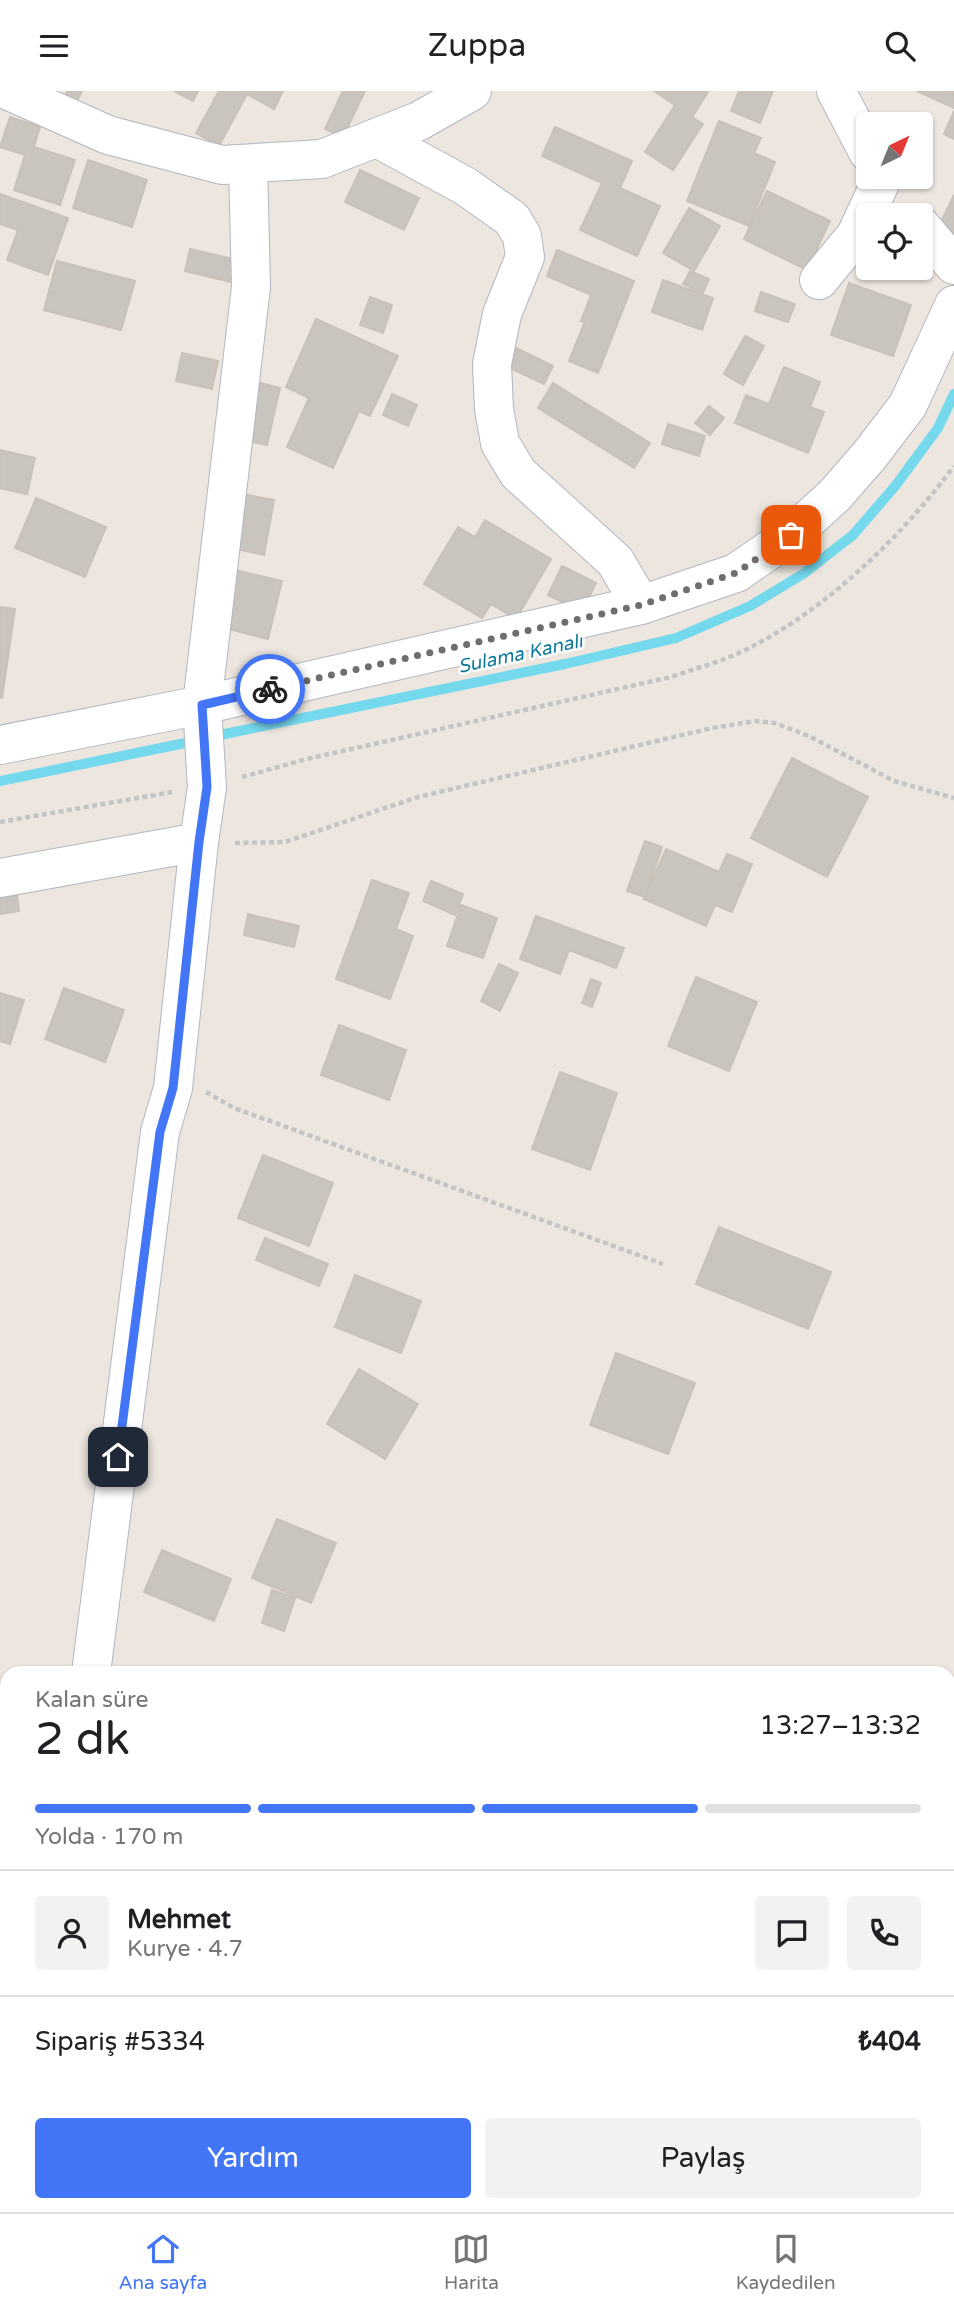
<!DOCTYPE html>
<html lang="tr">
<meta charset="utf-8">
<style>
:root{--surface:#fff;--page:#f2f2f2;--text:#202124;--muted:#757577;--line:#e0e0e0;--accent:#4376f7}
body{margin:0;font-family:"Varela Round",sans-serif;background:var(--page);color:var(--text);height:100vh;display:flex;flex-direction:column;font-size:26px;white-space:nowrap}
*{box-sizing:border-box;margin:0}
p{font-size:23px;color:var(--muted)}
.icon{flex:none;width:38px;height:38px;fill:none;stroke:currentColor;stroke-width:2;stroke-linecap:round;stroke-linejoin:round}
.map{position:relative;flex:1;overflow:hidden}
.drawer{position:absolute;left:0px;top:1575px;width:956px;height:546px;display:flex;flex-direction:column;background:var(--surface);border-radius:21px 21px 0 0;box-shadow:0 2px 5px #0004}
.drawer>*{flex:none}
.needle{width:46px;rotate:43deg}
.tools{position:absolute;left:856px;top:21px;display:grid;gap:14px}
.tools a{display:grid;place-items:center;width:77px;height:77px;border-radius:7px;background:var(--surface);box-shadow:0 2px 5px #0004;font-size:35px}
.pin{position:absolute;display:grid;place-items:center;width:60px;height:60px;color:#fff;margin:-30px;border-radius:14px;box-shadow:0 4px 10px #0006}
.courier{position:absolute;display:grid;place-items:center;width:70px;height:70px;margin:-35px;border:5px solid #4376f7;border-radius:50%;background:#fff;color:#222;box-shadow:0 2px 9px #0007}
.summary em{font-style:normal;font-weight:600}
.summary div{display:flex;flex-direction:column-reverse}
.summary{display:flex;align-items:center;justify-content:space-between;height:119px;padding:0 35px}
h1{font-size:46px;font-weight:600;line-height:52px}
.bar{display:grid;grid-template-columns:repeat(4,1fr);gap:10px 7px;align-content:center;height:84px;padding:0 35px}
.bar i{height:9px;border-radius:5px;background:var(--line)}
.bar .current{background:var(--accent)}
.bar p{grid-column:span 4}
.line{display:flex;align-items:center;gap:18px;padding:0 35px;border-top:2px solid var(--line)}
.line div{flex:1}
.round{display:grid;place-items:center;flex:none;width:74px;height:74px;border-radius:7px;background:var(--page)}
.primary-button{display:flex;gap:14px;margin-top:auto;padding:14px 35px}
.primary-button a{flex:1;height:80px;border-radius:7px;background:var(--accent);color:#fff;font-size:28px;font-weight:600;line-height:80px;text-align:center}
.primary-button a+a{background:var(--page);color:var(--text)}
header{display:flex;justify-content:space-between;align-items:center;height:91px;padding:0 35px;background:var(--surface);font-size:32px;font-weight:600}
.menu{display:flex;justify-content:space-around;align-items:center;height:98px;border-top:2px solid var(--line);background:var(--surface);font-size:19px;color:var(--muted)}
.menu a{display:grid;justify-items:center;gap:4px}
.menu .current{color:var(--accent)}
.map>svg:first-child{display:block}
</style>
<header><svg class="icon" aria-label="menu" viewBox="0 0 24 24"><path d="M4 6h16M4 12h16M4 18h16"/></svg>Zuppa<svg class="icon" aria-label="search" viewBox="0 0 24 24"><circle cx="10" cy="10" r="6"/><path d="M15 15l6 6"/></svg></header>
<div class="map">
<svg width="954" height="2121" viewBox="0 0 954 2121">
<rect width="100%" height="100%" fill="#ede6df"/>
<g fill="none" stroke-linecap="round" stroke-linejoin="round">
<g stroke="#75d9ed" stroke-width="10">
<polyline points="210,646 565,573 676,547 750,515 803,483 853,444 896,394 938,337 954,303"/>
<polyline points="0,690 195,650"/>
</g>
</g>
<g fill="#c9c4bd" stroke="#c9c1b8" stroke-width="2">
<polygon points="67,0 82,0 77,10 65,4"/>
<polygon points="174,0 198,0 193,10"/>
<polygon points="219,0 283,0 274,18 247,3 219,55 196,42"/>
<polygon points="343,0 365,0 343,46 325,38"/>
<polygon points="654,0 708,1 692,26 703,33 673,79 645,61 675,14"/>
<polygon points="739,0 773,0 760,32 731,20"/>
<polygon points="917,0 954,0 954,17"/>
<polygon points="954,20 954,48 944,43"/>
<polygon points="10,26 40,36 34,56 75,69 60,114 14,99 25,64 0,56"/>
<polygon points="719,30 761,47 754,62 775,71 749,135 687,110"/>
<polygon points="555,36 632,70 620,97 660,115 637,165 580,139 602,92 542,65"/>
<polygon points="88,69 147,89 132,136 73,117"/>
<polygon points="360,79 419,107 404,139 345,111"/>
<polygon points="767,100 830,130 807,179 744,148"/>
<polygon points="0,103 68,127 48,184 7,169 18,139 0,133"/>
<polygon points="954,104 954,148 937,139"/>
<polygon points="689,117 720,135 694,180 663,162"/>
<polygon points="190,158 237,169 231,191 185,180"/>
<polygon points="557,159 634,190 598,282 569,270 585,231 581,230 591,204 547,185"/>
<polygon points="57,170 135,190 121,239 44,219"/>
<polygon points="690,180 709,188 703,202 683,193"/>
<polygon points="663,189 713,207 702,239 652,221"/>
<polygon points="849,192 911,214 893,265 831,244"/>
<polygon points="761,201 795,213 788,231 755,220"/>
<polygon points="370,206 392,214 383,242 360,234"/>
<polygon points="316,228 398,265 370,325 359,320 333,377 287,356 309,307 286,296"/>
<polygon points="745,245 764,255 743,294 724,283"/>
<polygon points="510,254 553,275 544,293 501,273"/>
<polygon points="182,262 218,270 212,298 176,290"/>
<polygon points="784,276 820,291 810,316 824,321 808,362 735,332 746,304 769,313"/>
<polygon points="257,291 280,297 267,354 244,349"/>
<polygon points="553,292 650,352 634,377 538,317"/>
<polygon points="392,303 417,314 408,335 383,324"/>
<polygon points="709,315 724,327 710,344 695,332"/>
<polygon points="668,333 705,345 699,365 662,353"/>
<polygon points="0,359 35,367 27,403 0,397"/>
<polygon points="242,403 274,409 264,464 232,457"/>
<polygon points="36,407 106,436 85,486 15,457"/>
<polygon points="485,429 551,468 516,528 491,513 482,527 424,493 458,436 475,446"/>
<polygon points="562,475 596,492 582,521 548,504"/>
<polygon points="235,479 282,490 268,548 221,536"/>
<polygon points="0,516 15,518 2,607 0,606"/>
<polygon points="792,667 868,706 827,786 751,747"/>
<polygon points="645,750 662,756 645,806 627,800"/>
<polygon points="666,758 719,781 727,763 752,773 732,821 715,814 706,835 644,808"/>
<polygon points="372,789 409,802 396,838 413,845 390,908 336,888"/>
<polygon points="431,790 463,803 455,824 423,810"/>
<polygon points="16,796 19,820 0,823 0,799"/>
<polygon points="461,814 497,827 483,867 447,855"/>
<polygon points="248,823 299,835 294,856 244,844"/>
<polygon points="536,825 624,857 616,877 569,859 560,883 520,868"/>
<polygon points="499,873 518,882 500,920 481,910"/>
<polygon points="696,886 757,911 729,980 668,955"/>
<polygon points="591,888 601,892 592,916 582,912"/>
<polygon points="64,897 124,919 105,971 45,948"/>
<polygon points="0,902 24,909 10,953 0,950"/>
<polygon points="339,934 406,959 389,1009 321,984"/>
<polygon points="560,981 617,1002 590,1079 532,1058"/>
<polygon points="263,1064 333,1092 309,1155 238,1127"/>
<polygon points="719,1136 831,1181 808,1238 696,1193"/>
<polygon points="265,1147 328,1173 319,1195 256,1169"/>
<polygon points="355,1184 421,1210 401,1262 335,1236"/>
<polygon points="616,1262 695,1292 668,1363 590,1334"/>
<polygon points="359,1278 418,1313 385,1368 327,1333"/>
<polygon points="277,1428 336,1452 311,1512 252,1487"/>
<polygon points="162,1459 231,1488 214,1530 144,1501"/>
<polygon points="272,1499 295,1507 284,1540 262,1532"/>
</g>
<g fill="none" stroke-linecap="round" stroke-linejoin="round">
<g stroke="#b2b6bf" stroke-width="40">
<g id="minor">
<polyline points="9,0 108,44 222,74 322,68 419,30 472,0"/>
<polyline points="836,0 868,61"/>
<polyline points="377,47 465,95 512,128 522,145 525,166 502,223 492,273 494,318 500,352 518,382 615,470 641,514"/>
<polyline points="920,134 954,174"/>
<polyline points="819,189 856,144 882,88"/>
<polyline points="0,654 202,614 641,514 736,482 791,444 834,405 869,365 908,314 954,214"/>
<polyline points="0,787 199,751"/>
<polyline points="91,1582 160,1041 173,997 199,751 207,696 202,614 251,196 248,73"/>
<polyline points="948,2107 954,2109"/>
<polyline points="99,2114 100,2121"/>
</g>
</g>
<g stroke="#c4c4c4" stroke-width="4.5" stroke-dasharray="5 3.5" stroke-linecap="butt">
<path d="M242 686 307 668 671 586C688 580 705 575 722 569 810 535 899 450 954 375"/>
<polyline points="0,731 172,701"/>
<polyline points="235,752 285,751 418,706 712,637 755,630 775,632 809,645 894,690 954,707"/>
<polyline points="206,1001 234,1017 663,1173"/>
</g>
<use href="#minor" stroke="#fff" stroke-width="38"/>
</g>
<g fill="none" stroke-linecap="round" stroke-linejoin="round">
<polyline stroke="#706d6b" stroke-width="7" stroke-dasharray="0 12.6" points="270,598 641,514 736,482 791,444"/>
<polyline stroke="#4376f7" stroke-width="9" points="118,1366 160,1041 173,997 199,751 207,696 202,614 270,598"/>
</g>
<g text-anchor="middle" stroke-width="5" stroke-linejoin="round" paint-order="stroke">
<g font-size="19" font-style="italic" fill="#107a9c" stroke="#fff">
<text transform="translate(520 562) rotate(-12)" y="7">Sulama Kanalı</text>
</g>
</g>
</svg>
<div class="tools">
<a><svg class="needle" viewBox="-14 -14 28 28"><path d="M0-13l5 13h-10z" fill="#e53935"/><path d="M0 13l5-13h-10z" fill="#757577"/></svg></a>
<a><svg class="icon" aria-label="locate" viewBox="0 0 24 24"><circle cx="12" cy="12" r="6"/><path d="M12 2v4M12 18v4M2 12h4M18 12h4"/></svg></a>
</div>
<div class="pin" style="left:791px;top:444px;background:#ea580c"><svg class="icon" aria-label="bag" viewBox="0 0 24 24"><path d="M5 8h14l-1 12H6zM9 8a3 3 0 0 1 6 0"/></svg></div>
<div class="pin" style="left:118px;top:1366px;background:#1f2937"><svg class="icon" aria-label="home" viewBox="0 0 24 24"><path d="M3 11l9-7 9 7M6 9v11h12V9"/></svg></div>
<div class="courier" style="left:270px;top:598px"><svg class="icon" aria-label="bike" viewBox="0 0 24 24"><circle cx="6" cy="16" r="4"/><circle cx="18" cy="16" r="4"/><path d="M6 16l4-8h5l3 8M10 8l3 8H6M13 5h3"/></svg></div>
<section class="drawer">
<div class="summary"><div><h1>2 dk</h1><p>Kalan süre</p></div><em>13:27–13:32</em></div>
<div class="bar"><i class="current"></i><i class="current"></i><i class="current"></i><i></i><p>Yolda · 170 m</p></div>
<div class="line" style="height:126px"><a class="round"><svg class="icon" aria-label="person" viewBox="0 0 24 24"><circle cx="12" cy="8" r="4"/><path d="M4 21q1-7 8-7t8 7"/></svg></a><div><b>Mehmet</b><p>Kurye · 4.7</p></div><a class="round"><svg class="icon" aria-label="chat" viewBox="0 0 24 24"><path d="M4 5h16v11H9l-5 4z"/></svg></a><a class="round"><svg class="icon" aria-label="phone" viewBox="0 0 24 24"><path d="M5 4h4l2 5-3 2q2 4 5 5l2-3 5 2v4C11 20 4 13 5 4z"/></svg></a></div>
<div class="line" style="height:91px"><div>Sipariş #5334</div><b>₺404</b></div>
<div class="primary-button"><a>Yardım</a><a>Paylaş</a></div>
</section>
</div>
<nav class="menu">
<a class="current"><svg class="icon" aria-label="home" viewBox="0 0 24 24"><path d="M3 11l9-7 9 7M6 9v11h12V9"/></svg>Ana sayfa</a>
<a><svg class="icon" aria-label="map" viewBox="0 0 24 24"><path d="M3 6l6-2 6 2 6-2v14l-6 2-6-2-6 2zM9 4v14M15 6v14"/></svg>Harita</a>
<a><svg class="icon" aria-label="saved" viewBox="0 0 24 24"><path d="M7 4h10v16l-5-4-5 4z"/></svg>Kaydedilen</a>
</nav>
